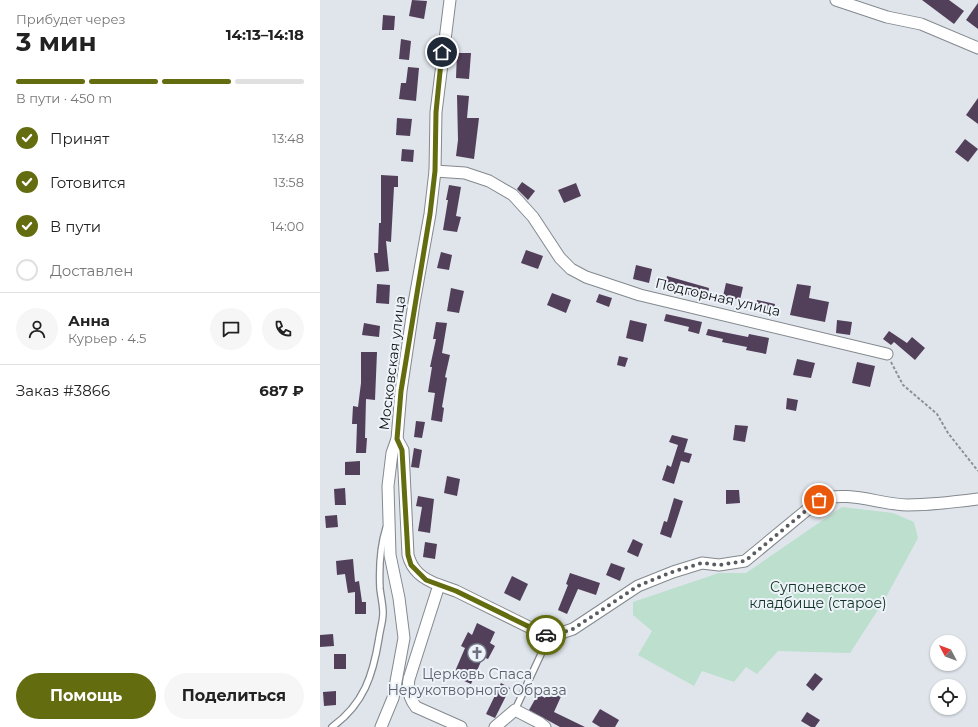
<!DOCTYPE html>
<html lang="ru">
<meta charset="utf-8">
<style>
:root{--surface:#fff;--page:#f6f6f6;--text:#222;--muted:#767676;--line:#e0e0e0;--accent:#646c10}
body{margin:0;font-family:Montserrat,sans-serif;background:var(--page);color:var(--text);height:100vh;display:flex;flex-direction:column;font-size:15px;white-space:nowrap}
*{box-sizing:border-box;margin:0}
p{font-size:13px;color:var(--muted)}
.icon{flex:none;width:22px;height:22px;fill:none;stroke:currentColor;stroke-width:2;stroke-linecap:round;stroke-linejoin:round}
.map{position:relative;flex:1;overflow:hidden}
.side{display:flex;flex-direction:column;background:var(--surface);width:320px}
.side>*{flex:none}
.needle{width:26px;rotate:311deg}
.fabs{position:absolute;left:610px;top:635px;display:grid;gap:8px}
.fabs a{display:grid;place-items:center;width:36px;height:36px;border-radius:50%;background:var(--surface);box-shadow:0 1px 3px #0004;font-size:20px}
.pin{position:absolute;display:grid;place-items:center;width:34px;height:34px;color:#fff;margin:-17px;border:2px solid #fff;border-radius:50%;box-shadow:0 1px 4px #0007}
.courier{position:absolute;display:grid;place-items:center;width:40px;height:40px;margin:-20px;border:3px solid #646c10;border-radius:50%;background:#fff;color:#222;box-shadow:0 1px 5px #0007}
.overview em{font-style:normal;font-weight:700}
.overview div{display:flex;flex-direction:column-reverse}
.overview{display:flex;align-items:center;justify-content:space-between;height:68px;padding:0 16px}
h1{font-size:26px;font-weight:700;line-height:30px}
.bar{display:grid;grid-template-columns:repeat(4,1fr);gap:6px 4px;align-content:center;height:48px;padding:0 16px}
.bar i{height:5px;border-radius:3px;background:var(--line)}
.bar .on{background:var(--accent)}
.bar p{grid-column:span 4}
.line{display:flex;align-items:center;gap:10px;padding:0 16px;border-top:1px solid var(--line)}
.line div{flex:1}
.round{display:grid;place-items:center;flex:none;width:42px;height:42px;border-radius:21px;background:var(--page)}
ol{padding:0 16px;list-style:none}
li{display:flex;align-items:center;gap:12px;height:44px}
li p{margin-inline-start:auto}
li .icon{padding:4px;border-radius:50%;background:var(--accent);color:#fff;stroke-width:4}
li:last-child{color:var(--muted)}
li i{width:22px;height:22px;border:2px solid var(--line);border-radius:50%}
.action{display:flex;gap:8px;margin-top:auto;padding:8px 16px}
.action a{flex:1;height:46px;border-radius:24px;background:var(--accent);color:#fff;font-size:16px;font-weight:700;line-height:46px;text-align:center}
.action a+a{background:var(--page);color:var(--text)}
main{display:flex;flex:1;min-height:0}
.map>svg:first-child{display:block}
</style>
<main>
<section class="side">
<div class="overview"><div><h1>3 мин</h1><p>Прибудет через</p></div><em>14:13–14:18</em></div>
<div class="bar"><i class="on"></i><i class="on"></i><i class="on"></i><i></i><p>В пути · 450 m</p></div>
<ol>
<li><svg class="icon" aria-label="check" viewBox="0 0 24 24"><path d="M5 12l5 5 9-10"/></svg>Принят<p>13:48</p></li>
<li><svg class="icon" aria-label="check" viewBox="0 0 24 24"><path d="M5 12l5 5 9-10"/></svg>Готовится<p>13:58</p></li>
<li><svg class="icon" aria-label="check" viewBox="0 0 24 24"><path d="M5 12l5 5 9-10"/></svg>В пути<p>14:00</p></li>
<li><i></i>Доставлен</li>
</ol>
<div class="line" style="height:72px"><a class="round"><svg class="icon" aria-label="person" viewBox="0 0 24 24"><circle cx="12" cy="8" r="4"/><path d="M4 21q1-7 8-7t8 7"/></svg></a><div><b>Анна</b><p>Курьер · 4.5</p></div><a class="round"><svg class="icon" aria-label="chat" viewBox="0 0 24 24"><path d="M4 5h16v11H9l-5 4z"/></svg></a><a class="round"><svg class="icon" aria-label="phone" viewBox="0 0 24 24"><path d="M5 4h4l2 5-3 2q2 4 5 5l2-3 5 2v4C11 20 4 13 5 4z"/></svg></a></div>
<div class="line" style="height:52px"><div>Заказ #3866</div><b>687 ₽</b></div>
<div class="action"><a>Помощь</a><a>Поделиться</a></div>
</section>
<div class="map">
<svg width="658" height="727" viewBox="0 0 658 727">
<rect width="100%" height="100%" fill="#dfe5eb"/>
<polygon fill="#bcdfce" points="522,507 573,513 594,522 598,538 565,599 530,653 458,651 437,674 426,667 414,682 382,671 374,686 318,655 332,631 313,615 313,602 399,573 426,573"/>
<g fill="#523f5a">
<polygon points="92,0 107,1 104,19 89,16"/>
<polygon points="602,0 629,0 644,11 634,24"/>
<polygon points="658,3 658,29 646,20"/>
<polygon points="63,15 75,16 74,30 62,30"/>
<polygon points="81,39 91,41 89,60 79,59"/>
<polygon points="137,53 151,53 149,79 136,78"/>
<polygon points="88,67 99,68 96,101 79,99 81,83 86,83"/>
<polygon points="137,95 149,96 147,118 159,118 154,159 136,156 138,140"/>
<polygon points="658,98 658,124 646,115"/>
<polygon points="77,118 92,119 90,136 76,135"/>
<polygon points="645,139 658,149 648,162 635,152"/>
<polygon points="82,149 94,150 93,162 81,161"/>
<polygon points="61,175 78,176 78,187 74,187 71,242 66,241 69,271 56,272 54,253 58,253 59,223 61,223"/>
<polygon points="202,182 215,191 208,200 197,189"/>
<polygon points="256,183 261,196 244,203 238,190"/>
<polygon points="129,185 141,187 136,216 141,217 137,232 123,230 128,200 126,200"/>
<polygon points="206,250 223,256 218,269 201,263"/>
<polygon points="121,252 132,255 129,270 117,268"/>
<polygon points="316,265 332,269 329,283 313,279"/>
<polygon points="347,276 389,288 387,300 345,288"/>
<polygon points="406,283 423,287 420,300 403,296"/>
<polygon points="57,284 70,285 69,304 56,303"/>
<polygon points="477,284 491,286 489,298 509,302 505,322 470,315"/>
<polygon points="131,288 144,291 139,313 127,311"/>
<polygon points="232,293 251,300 246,313 227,305"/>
<polygon points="279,294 292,298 289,307 276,302"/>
<polygon points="437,300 455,304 453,315 435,310"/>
<polygon points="346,314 382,322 379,334 368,331 369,327 344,321"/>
<polygon points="310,320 327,324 323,342 306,338"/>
<polygon points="517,320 532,322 530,335 516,333"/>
<polygon points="116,322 127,323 122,353 130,355 125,377 127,378 122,407 124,408 122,422 111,420 115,393 108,392 112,367 110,367 116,339 113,339"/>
<polygon points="44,323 60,326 59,337 42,335"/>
<polygon points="388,329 428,337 429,334 449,338 446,354 426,350 427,347 402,342 403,339 386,335"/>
<polygon points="569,331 587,343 592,337 605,348 595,360 574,342 571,345 563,339"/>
<polygon points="41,352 57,352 55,400 46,399 45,438 47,438 46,453 36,453 37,424 32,424 33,406 38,407 41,383"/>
<polygon points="299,356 308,358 305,367 297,365"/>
<polygon points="477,359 495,363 491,378 473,375"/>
<polygon points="537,362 555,366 550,387 532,383"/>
<polygon points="467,398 478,400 476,411 466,409"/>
<polygon points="96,421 105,422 102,438 94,437"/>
<polygon points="415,425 428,426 425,442 413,440"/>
<polygon points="352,435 368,439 364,452 372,454 369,463 361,461 354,484 342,480 347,465 351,467 358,445 349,442"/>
<polygon points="94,448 102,450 99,468 91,467"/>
<polygon points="40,461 40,475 25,475 25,462"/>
<polygon points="127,476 140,479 137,496 124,493"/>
<polygon points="25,488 26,505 15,505 14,489"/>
<polygon points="406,490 419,490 420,503 406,504"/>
<polygon points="98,496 114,499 110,533 98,531 102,507 96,506"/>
<polygon points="354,498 363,501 351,538 340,534 344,521 347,522"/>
<polygon points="17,515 18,527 6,528 5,516"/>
<polygon points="313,539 323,544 318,557 307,552"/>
<polygon points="105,542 117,544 115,559 103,557"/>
<polygon points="33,559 35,582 39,581 42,602 46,602 46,614 35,614 35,592 28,593 25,574 17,575 16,561"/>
<polygon points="291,563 305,568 300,581 286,575"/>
<polygon points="250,573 280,583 276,595 258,589 247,614 238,610 248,585 246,584"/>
<polygon points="192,576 208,584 200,601 184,593"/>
<polygon points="157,623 175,632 170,643 175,646 168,659 163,657 151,684 133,676 145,648 141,646 148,632 152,635"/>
<polygon points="13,634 14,646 0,647 0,635"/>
<rect x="14" y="654" width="12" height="15"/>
<polygon points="495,673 503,679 493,691 486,685"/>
<polygon points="181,683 190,688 175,718 166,714"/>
<polygon points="230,686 243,692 234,712 265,727 240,727 209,710 218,694 225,698"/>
<polygon points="16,691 16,705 4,706 3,692"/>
<polygon points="280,709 299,720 295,727 280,727 272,722"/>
<polygon points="487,712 500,720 495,727 491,727 481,721"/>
</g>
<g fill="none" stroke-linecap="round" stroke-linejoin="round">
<g stroke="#83898e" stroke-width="8">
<g id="service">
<polyline points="195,710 229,637"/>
<path d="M12 727C44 704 53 675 59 638 60 630 63 621 63 613 63 605 61 597 60 589 59 569 60 547 66 528"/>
</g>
</g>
<g stroke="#83898e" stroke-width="13">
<g id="minor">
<polyline points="516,0 567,17 601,24 658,48"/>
<polyline points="115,171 145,173 169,181 193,195 213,217 240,258 251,269 266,277 320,295 567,354"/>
<path d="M77 439 83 450 88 555C92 571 103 579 119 585L89 679C87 690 89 698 96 707L141 727"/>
<path d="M119 585 136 591 229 637 253 629 318 586 353 572 382 563 399 565 425 561 499 500C528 490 558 504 587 505 611 505 635 502 658 499"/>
<polyline points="61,727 73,698 84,638 79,598 70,555 68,486 72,453 77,439 81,391 94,303 110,214 115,171 116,112 130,0"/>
<polyline points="175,727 195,710 220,723 225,727"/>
</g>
</g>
<polyline stroke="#8d9196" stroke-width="2" stroke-dasharray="3 2" stroke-linecap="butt" points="571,362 583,385 617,414 628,433 658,471"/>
<use href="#service" stroke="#fff" stroke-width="5.5"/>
<use href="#minor" stroke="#fff" stroke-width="11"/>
</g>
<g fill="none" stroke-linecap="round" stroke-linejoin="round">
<polyline stroke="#595c60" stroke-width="4" stroke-dasharray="0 7.2" points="226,635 229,637 253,629 318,586 352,572 382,563 399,565 425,561 499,500"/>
<polyline stroke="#646c10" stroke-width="5" points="122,52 116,112 115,171 110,214 81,391 77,439 82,450 88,555 91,565 106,580 136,591 226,635"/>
</g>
<defs>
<g id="church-ring" transform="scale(1)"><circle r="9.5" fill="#edf3f8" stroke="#6b7280" stroke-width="1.5"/><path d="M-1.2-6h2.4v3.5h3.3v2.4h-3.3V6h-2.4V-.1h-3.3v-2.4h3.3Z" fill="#6b7280"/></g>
</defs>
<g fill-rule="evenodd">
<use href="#church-ring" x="157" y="653"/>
</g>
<g text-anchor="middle" stroke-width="4" stroke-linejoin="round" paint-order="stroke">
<g font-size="14" fill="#111315" stroke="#edf3f8">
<text transform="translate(398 297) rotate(13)" y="5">Подгорная улица</text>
<text transform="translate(72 363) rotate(-83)" y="5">Московская улица</text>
</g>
<g font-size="14" fill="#0f3224" stroke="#edf3f8">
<text x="498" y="592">Супоневское<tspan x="498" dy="16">кладбище (старое)</tspan></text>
</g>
<g font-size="14" fill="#5b616d" stroke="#edf3f8">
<text x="157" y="679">Церковь Спаса<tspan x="157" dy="16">Нерукотворного Образа</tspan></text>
</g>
</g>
</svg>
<div class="fabs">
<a><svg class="needle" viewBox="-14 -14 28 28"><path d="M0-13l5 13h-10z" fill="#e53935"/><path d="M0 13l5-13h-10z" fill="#767676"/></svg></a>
<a><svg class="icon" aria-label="locate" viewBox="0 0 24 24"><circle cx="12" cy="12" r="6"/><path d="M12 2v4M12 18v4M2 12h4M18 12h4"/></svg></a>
</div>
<div class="pin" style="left:499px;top:500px;background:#ea580c"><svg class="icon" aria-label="bag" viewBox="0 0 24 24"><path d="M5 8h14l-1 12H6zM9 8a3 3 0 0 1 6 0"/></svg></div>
<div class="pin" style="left:122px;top:52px;background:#1f2937"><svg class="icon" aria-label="home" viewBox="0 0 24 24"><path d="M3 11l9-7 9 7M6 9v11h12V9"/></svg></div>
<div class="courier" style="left:226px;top:635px"><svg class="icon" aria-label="car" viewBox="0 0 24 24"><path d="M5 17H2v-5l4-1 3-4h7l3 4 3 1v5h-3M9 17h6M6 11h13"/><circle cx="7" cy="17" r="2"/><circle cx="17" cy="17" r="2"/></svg></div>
</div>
</main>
